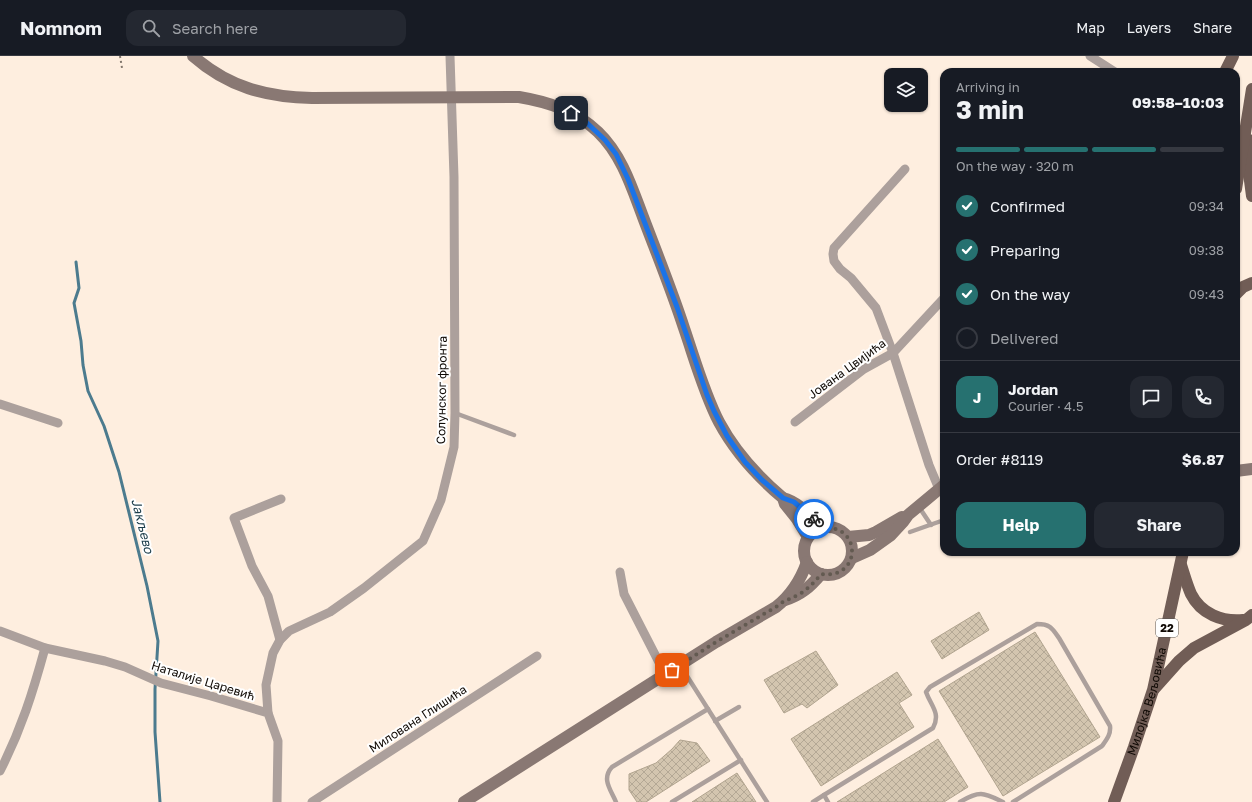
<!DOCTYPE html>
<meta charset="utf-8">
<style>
:root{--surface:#171b24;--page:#242831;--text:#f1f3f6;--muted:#9ea1a6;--line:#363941;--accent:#267170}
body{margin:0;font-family:"Golos Text",sans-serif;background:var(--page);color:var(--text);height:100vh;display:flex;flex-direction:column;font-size:15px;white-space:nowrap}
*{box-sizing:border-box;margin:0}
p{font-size:13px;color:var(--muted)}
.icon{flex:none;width:22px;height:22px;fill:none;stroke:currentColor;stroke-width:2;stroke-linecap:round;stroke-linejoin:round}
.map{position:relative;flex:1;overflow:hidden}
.details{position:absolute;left:940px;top:12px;width:300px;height:488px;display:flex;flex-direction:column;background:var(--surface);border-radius:12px;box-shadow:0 1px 3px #0004}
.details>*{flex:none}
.tools{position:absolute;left:884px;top:12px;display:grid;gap:8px}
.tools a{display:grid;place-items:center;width:44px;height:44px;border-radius:8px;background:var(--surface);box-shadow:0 1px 3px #0004;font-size:20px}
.pin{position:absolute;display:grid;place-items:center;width:34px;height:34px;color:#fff;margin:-17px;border-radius:8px;box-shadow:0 2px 6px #0006}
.courier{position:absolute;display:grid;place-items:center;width:40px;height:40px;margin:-20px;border:3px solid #1a73e8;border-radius:50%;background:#fff;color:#222;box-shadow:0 1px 5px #0007}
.headline em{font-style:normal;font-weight:700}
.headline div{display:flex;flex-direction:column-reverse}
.headline{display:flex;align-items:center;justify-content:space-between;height:68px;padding:0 16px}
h1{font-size:26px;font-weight:700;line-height:30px}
.bar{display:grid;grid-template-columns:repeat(4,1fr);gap:6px 4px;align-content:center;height:48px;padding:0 16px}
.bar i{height:5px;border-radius:3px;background:var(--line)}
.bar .selected{background:var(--accent)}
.bar p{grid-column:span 4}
.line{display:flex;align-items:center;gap:10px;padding:0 16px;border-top:1px solid var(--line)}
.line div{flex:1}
.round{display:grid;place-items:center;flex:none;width:42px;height:42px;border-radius:12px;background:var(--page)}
ol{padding:0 16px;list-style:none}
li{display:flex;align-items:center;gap:12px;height:44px}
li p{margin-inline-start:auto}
li .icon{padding:4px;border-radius:50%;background:var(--accent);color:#fff;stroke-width:4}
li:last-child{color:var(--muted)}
li i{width:22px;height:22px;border:2px solid var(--line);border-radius:50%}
.primary-button{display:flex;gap:8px;margin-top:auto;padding:8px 16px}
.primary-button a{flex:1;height:46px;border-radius:12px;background:var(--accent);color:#fff;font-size:16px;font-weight:700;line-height:46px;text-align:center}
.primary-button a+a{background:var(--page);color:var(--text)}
header{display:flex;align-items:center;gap:24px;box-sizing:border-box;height:56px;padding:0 20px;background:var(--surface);border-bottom:1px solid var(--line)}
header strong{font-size:19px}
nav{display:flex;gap:22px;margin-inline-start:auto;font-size:14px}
.search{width:280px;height:36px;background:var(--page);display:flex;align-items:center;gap:10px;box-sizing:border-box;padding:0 14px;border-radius:12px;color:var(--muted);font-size:15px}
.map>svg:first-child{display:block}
</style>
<header>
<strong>Nomnom</strong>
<div class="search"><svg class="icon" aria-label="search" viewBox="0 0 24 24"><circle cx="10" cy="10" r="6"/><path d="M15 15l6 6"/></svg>Search here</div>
<nav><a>Map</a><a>Layers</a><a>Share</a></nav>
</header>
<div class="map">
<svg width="1252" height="746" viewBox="0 0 1252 746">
<defs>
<pattern id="building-cross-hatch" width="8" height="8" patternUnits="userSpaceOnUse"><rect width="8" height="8" fill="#d3c5af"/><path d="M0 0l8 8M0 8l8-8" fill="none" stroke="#b4a895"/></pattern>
</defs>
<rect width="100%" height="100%" fill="#feeedf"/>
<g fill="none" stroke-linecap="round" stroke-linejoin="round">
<polyline stroke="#4c7b8e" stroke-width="3" points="76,206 79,232 74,247 81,285 83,309 88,335 104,370 119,416 147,530 158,585 155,633 155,676 160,746"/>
</g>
<g fill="url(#building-cross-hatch)" stroke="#b1a48f">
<polygon points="979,556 989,574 942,603 931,585"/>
<polygon points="1035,576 1100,681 1003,740 939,635"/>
<polygon points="816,595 838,629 807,652 802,648 784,657 764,624"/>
<polygon points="897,616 912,639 899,647 914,671 821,730 791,683"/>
<polygon points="938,683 968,731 944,746 837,746"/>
<polygon points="680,684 697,687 710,705 646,746 637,746 629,734 629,718 656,707 672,693"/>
<polygon points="737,717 756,746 692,746"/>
</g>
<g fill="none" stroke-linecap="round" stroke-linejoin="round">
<polyline stroke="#81766c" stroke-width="2" stroke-dasharray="2 3" stroke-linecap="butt" points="120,0 122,12"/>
<g stroke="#aca09c" stroke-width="4.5">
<polyline points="455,357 514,379"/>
<polyline points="919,451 931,469"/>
<polyline points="910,476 944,464"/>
<polyline points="680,609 767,746"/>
<polyline points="715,665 739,651"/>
<path d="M824 739 933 672C941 657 931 650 926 636L930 631 1037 568C1050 568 1052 572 1059 582L1110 670C1111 678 1107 683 1102 690L1013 746"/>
<path d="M616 746C611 734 601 723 612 711L708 653"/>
<polyline points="672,746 741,704"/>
<polyline points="813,746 824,739 828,746"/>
<path d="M960 746C980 734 984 737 1003 746"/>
</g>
<g stroke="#aca09c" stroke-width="9">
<polyline points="1090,0 1115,16"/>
<polyline points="905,113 834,192 833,198 834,205 840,213 851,222 876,252 893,297 929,409 939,433"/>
<polyline points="0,348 58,367"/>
<polyline points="795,366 864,313 893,297 944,242"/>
<polyline points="620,516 624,538 665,618"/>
<polyline points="0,575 45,592 105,605 125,611 161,627 211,640 268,657 278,685 277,746"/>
<polyline points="280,584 268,540 252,510 234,462 281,443"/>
<polyline points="268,657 266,629 273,597 280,584 289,575 330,556 364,532 423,485 441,444 454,391 455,357 454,121 450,0"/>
<path d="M0 715C21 674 33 636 45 592"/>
<polyline points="312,746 537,600"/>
</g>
<g stroke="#897873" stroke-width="12">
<path d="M193 0C228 31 266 41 312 42L519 41C549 46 576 55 598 76 622 99 632 132 643 161 657 198 672 235 684 272 695 304 704 337 719 366 735 396 757 420 783 442L785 448 797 463 808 481"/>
<polyline points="1236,415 1252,413"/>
<path d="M783 442C799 446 811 461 823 472"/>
<circle cx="828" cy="495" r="24"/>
<polyline points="848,481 869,479 876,476 902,461"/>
<polyline points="852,502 870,494 891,479 903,466 908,459 944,429"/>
<path d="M785 544C801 539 810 531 821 518"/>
<path d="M464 746 716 586 776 551C790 540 801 523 807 506"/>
</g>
<g stroke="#715d56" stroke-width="12">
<polyline points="1225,16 1233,0"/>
<polyline points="1249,84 1249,117 1252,140"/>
<polyline points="1236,133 1252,33"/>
<polyline points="1236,238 1243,231 1252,227"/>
<path d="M1181 509C1184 518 1187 529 1191 538 1201 558 1222 566 1243 564"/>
<polyline points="1154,633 1179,605 1194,592 1246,564 1252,559"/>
<path id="s1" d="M1114 746 1134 691 1153 634 1183 496"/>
</g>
</g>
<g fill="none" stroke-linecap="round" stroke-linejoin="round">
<path stroke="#635a51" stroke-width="4" stroke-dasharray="0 7.2" d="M672 614 716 586 776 551C785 543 787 545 796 540 806 535 814 527 821 518 862 524 862 468 823 472L814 463"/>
<polyline stroke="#1a73e8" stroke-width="5" points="571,57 586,66 605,84 616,98 628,123 677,251 707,339 714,355 727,380 745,406 762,424 783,442 794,446 814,463"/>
</g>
<g text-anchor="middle" stroke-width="4" stroke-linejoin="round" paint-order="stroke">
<rect fill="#fff" stroke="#585450" stroke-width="1" x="1156" y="563" width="22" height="18" rx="3"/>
<g font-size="11" font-weight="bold" fill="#100a05">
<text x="1167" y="576">22</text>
</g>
<g font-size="12" fill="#100a05" stroke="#fff">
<text transform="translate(847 313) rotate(-36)" y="4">Јована Цвијића</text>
<text transform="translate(442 334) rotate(-89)" y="4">Солунског фронта</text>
<text transform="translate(203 625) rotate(17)" y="4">Наталије Царевић</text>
<text dy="4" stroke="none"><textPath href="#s1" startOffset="106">Милојка Вељовића</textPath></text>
<text transform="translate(418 663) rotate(-33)" y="4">Милована Глишића</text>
</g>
<g font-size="13" font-style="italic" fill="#1b3c49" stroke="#fff">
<text transform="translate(143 470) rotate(76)" y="5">Јакљево</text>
</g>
</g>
</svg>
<div class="tools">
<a><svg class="icon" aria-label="layers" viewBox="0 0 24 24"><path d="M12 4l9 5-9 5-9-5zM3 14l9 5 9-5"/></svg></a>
</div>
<div class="pin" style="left:672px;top:614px;background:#ea580c"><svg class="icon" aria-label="bag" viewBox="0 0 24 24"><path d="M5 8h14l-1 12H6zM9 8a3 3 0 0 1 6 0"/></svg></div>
<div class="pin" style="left:571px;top:57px;background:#1f2937"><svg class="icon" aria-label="home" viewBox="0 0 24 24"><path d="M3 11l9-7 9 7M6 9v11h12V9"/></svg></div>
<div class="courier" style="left:814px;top:463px"><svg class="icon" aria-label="bike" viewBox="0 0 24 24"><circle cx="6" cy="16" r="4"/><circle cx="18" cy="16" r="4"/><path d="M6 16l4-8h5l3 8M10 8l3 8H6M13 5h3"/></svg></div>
<section class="details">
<div class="headline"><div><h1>3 min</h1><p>Arriving in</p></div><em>09:58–10:03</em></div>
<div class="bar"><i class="selected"></i><i class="selected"></i><i class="selected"></i><i></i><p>On the way · 320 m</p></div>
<ol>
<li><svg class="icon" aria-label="check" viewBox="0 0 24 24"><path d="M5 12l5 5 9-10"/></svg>Confirmed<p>09:34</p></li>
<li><svg class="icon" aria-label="check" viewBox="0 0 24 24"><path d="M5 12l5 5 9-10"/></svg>Preparing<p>09:38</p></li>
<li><svg class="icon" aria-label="check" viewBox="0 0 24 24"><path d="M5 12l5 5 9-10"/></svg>On the way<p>09:43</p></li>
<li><i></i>Delivered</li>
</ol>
<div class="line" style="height:72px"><b class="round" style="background:var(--accent);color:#fff">J</b><div><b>Jordan</b><p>Courier · 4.5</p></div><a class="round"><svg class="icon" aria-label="chat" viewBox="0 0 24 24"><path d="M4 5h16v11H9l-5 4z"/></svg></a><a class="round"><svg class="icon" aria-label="phone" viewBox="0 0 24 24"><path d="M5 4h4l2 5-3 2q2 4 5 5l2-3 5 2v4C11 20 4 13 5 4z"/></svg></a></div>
<div class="line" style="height:52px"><div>Order #8119</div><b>$6.87</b></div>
<div class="primary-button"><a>Help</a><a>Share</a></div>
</section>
</div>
